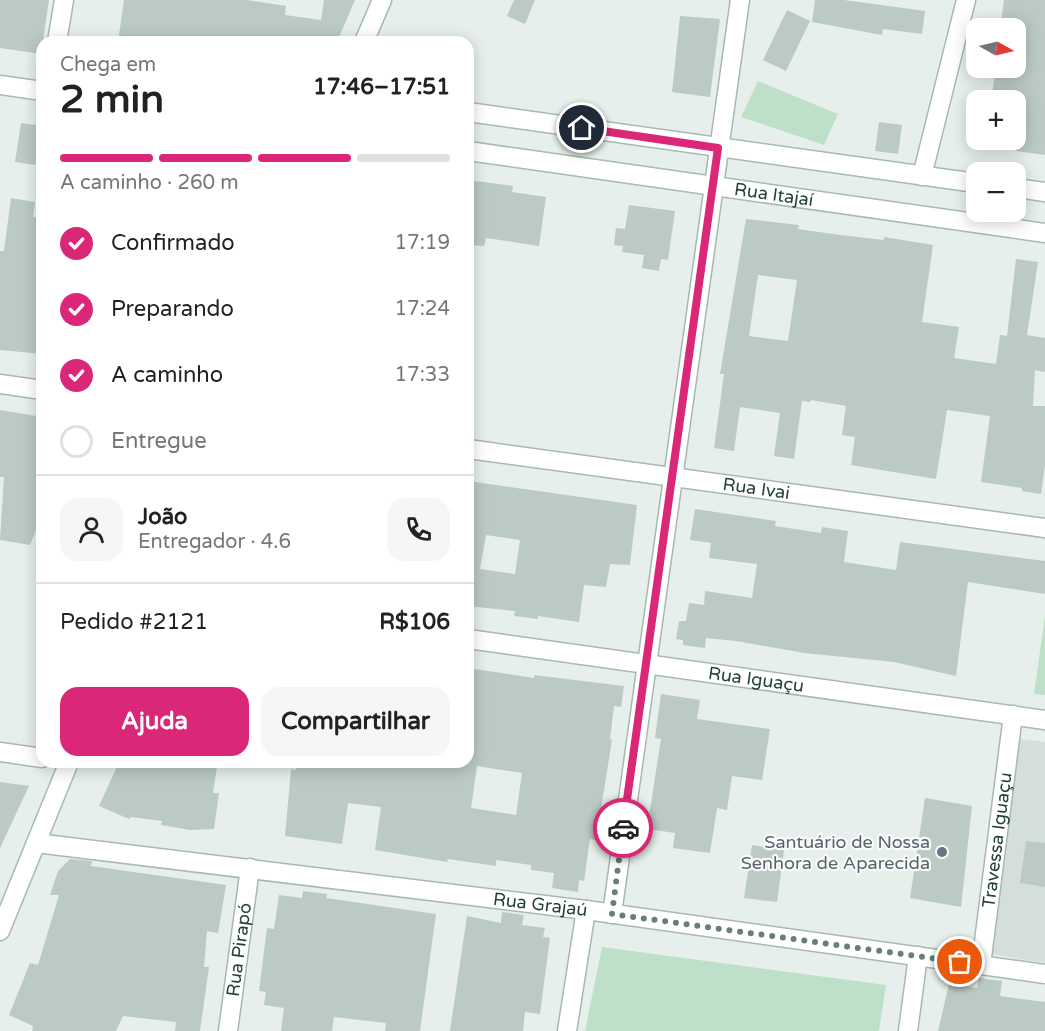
<!DOCTYPE html>
<html lang="pt">
<meta charset="utf-8">
<style>
:root{--surface:#fff;--page:#f6f6f6;--text:#222;--muted:#767676;--line:#e0e0e0;--accent:#db2777}
body{margin:0;font-family:"Varela Round",sans-serif;background:var(--page);color:var(--text);height:100vh;display:flex;flex-direction:column;font-size:22px;white-space:nowrap}
*{box-sizing:border-box;margin:0}
p{font-size:20px;color:var(--muted)}
.icon{flex:none;width:33px;height:33px;fill:none;stroke:currentColor;stroke-width:2;stroke-linecap:round;stroke-linejoin:round}
.map{position:relative;flex:1;overflow:hidden}
.side{position:absolute;left:36px;top:36px;width:438px;height:732px;display:flex;flex-direction:column;background:var(--surface);border-radius:18px;box-shadow:0 3px 15px #0003}
.side>*{flex:none}
.needle{width:39px;rotate:98deg}
.tools{position:absolute;left:966px;top:18px;display:grid;gap:12px}
.tools a{display:grid;place-items:center;width:60px;height:60px;border-radius:12px;background:var(--surface);box-shadow:0 3px 15px #0003;font-size:30px}
.pin{position:absolute;display:grid;place-items:center;width:51px;height:51px;color:#fff;margin:-26px;border:3px solid #fff;border-radius:50%;box-shadow:0 2px 6px #0007}
.courier{position:absolute;display:grid;place-items:center;width:60px;height:60px;margin:-30px;border:4px solid #db2777;border-radius:50%;background:#fff;color:#222;box-shadow:0 2px 8px #0007}
.overview em{font-style:normal;font-weight:800}
.overview div{display:flex;flex-direction:column-reverse}
.overview{display:flex;align-items:center;justify-content:space-between;height:102px;padding:0 24px}
h1{font-size:39px;font-weight:800;line-height:45px}
.bar{display:grid;grid-template-columns:repeat(4,1fr);gap:9px 6px;align-content:center;height:72px;padding:0 24px}
.bar i{height:8px;border-radius:4px;background:var(--line)}
.bar .selected{background:var(--accent)}
.bar p{grid-column:span 4}
.line{display:flex;align-items:center;gap:15px;padding:0 24px;border-top:2px solid var(--line)}
.line div{flex:1}
.round{display:grid;place-items:center;flex:none;width:63px;height:63px;border-radius:18px;background:var(--page)}
ol{padding:0 24px;list-style:none}
li{display:flex;align-items:center;gap:18px;height:66px}
li p{margin-inline-start:auto}
li .icon{padding:6px;border-radius:50%;background:var(--accent);color:#fff;stroke-width:4}
li:last-child{color:var(--muted)}
li i{width:33px;height:33px;border:3px solid var(--line);border-radius:50%}
.button{display:flex;gap:12px;margin-top:auto;padding:12px 24px}
.button a{flex:1;height:69px;border-radius:18px;background:var(--accent);color:#fff;font-size:24px;font-weight:800;line-height:69px;text-align:center}
.button a+a{background:var(--page);color:var(--text)}
.map>svg:first-child{display:block}
</style>
<div class="map">
<svg width="1045" height="1031" viewBox="0 0 1045 1031">
<rect width="100%" height="100%" fill="#e6efeb"/>
<polygon fill="#d4dfda" points="1019,739 1045,742 1045,963 990,954"/>
<g fill="#bfe0c8">
<polygon points="758,81 838,114 824,145 741,117"/>
<polygon points="1045,616 1045,695 1034,694"/>
<polygon points="602,947 886,985 879,1031 585,1031"/>
</g>
<g fill="#bbcac4" fill-rule="evenodd">
<polygon points="0,0 49,0 41,54 0,48"/>
<polygon points="124,0 247,0 286,6 285,15 321,20 324,0 355,0 337,42 279,42 241,36 240,42 118,42"/>
<polygon points="514,0 535,0 525,24 507,16"/>
<polygon points="815,0 844,0 925,11 922,34 883,29 882,35 812,22"/>
<polygon points="1004,0 1045,0 1045,155 1016,151 1016,100 991,100 996,68 1016,68 1016,28 1000,28"/>
<polygon points="787,10 810,21 786,71 763,60"/>
<polygon points="680,16 720,19 710,97 672,92"/>
<polygon points="879,122 902,125 898,154 875,151"/>
<polygon points="21,123 42,126 42,166 15,162"/>
<polygon points="468,180 513,186 512,192 546,197 539,246 486,238 484,246 468,245"/>
<polygon points="11,198 35,202 33,217 42,218 42,354 0,350 0,251 4,251"/>
<polygon points="629,205 675,211 668,260 661,259 659,271 642,268 644,255 622,252 623,246 614,245 616,228 625,229"/>
<path d="M746 219 799 225 798 229 840 235 884 240V237L933 245 922 322 959 327 954 358 996 364 1000 335 1007 336 1016 259 1038 262 1027 335 1045 338V372L1035 370 1033 406H1045V465L1041 494 1022 491V488L981 482 990 416 947 410 936 479 851 465 855 437 842 435 846 406 811 400 810 402 802 401 794 459 774 456 780 413 740 407 734 451 714 448 724 374H720ZM758 275 797 280 788 341 749 336Z"/>
<polygon points="0,410 42,417 42,533 36,530 30,545 0,540 4,477 0,477"/>
<path d="M468 481 637 505 630 565 610 564 606 587 584 585 579 622 538 616V619L514 616 515 611 468 606ZM486 535 520 540 515 574 480 569Z"/>
<polygon points="695,509 776,521 775,526 821,533 822,527 848,531 844,562 896,570 900,542 1045,561 1045,594 968,582 956,676 894,662 804,653 736,641 706,638 705,648 683,645 683,640 676,639 679,621 686,621 689,603 704,605 705,591 752,598 757,564 709,558 711,543 690,540"/>
<path d="M468 668 534 678V675L624 686 621 707 614 706 610 739 612 740 596 840 590 839 584 881 579 880 578 892 552 888 554 873 531 870V865L496 860V866L448 859 447 862 375 850 381 807 348 803 342 844 285 836 291 769 296 770 297 762H468ZM477 766 522 773 516 815 471 808Z"/>
<polygon points="661,694 700,700 697,719 770,729 762,780 732,776 727,810 717,808 710,853 673,848 675,833 647,829 661,739 655,738"/>
<polygon points="119,762 199,762 199,764 217,767 213,793 219,793 214,829 190,830 161,825 162,821 131,817 129,819 99,806"/>
<polygon points="0,782 29,786 0,848"/>
<polygon points="925,798 972,806 961,907 910,898"/>
<polygon points="1026,841 1045,843 1045,887 1020,883"/>
<polygon points="752,845 784,850 777,902 744,898"/>
<polygon points="70,859 92,861 91,866 226,885 218,933 207,931 204,967 209,967 200,1031 175,1031 176,1022 123,1016 116,1031 32,1031 33,1026 9,1015 30,963 38,965 59,895 50,895 58,871"/>
<polygon points="303,891 327,894 326,898 436,914 420,1031 385,1031 386,1023 334,1017 332,1031 281,1031 284,1008 264,1005 266,992 259,991 267,928 274,929 279,895 302,898"/>
<polygon points="502,912 524,915 522,925 545,928 543,937 550,938 540,1014 525,1012 523,1031 450,1031 467,916 501,923"/>
<polygon points="979,978 1002,981 1000,996 1045,1002 1045,1031 938,1031 949,984 977,988"/>
</g>
<g fill="none" stroke-linecap="round" stroke-linejoin="round">
<g stroke="#a8b8b2" stroke-width="21">
<g id="street">
<polyline points="57,42 64,0"/>
<polyline points="922,176 966,0"/>
<polyline points="0,384 42,390"/>
<path id="s1" d="M468 449 1045 528"/>
<path id="s2" d="M468 639 1045 720"/>
<polyline points="0,752 42,758"/>
<path id="s3" d="M36 843 586 910 1045 974"/>
<polyline points="612,914 740,0"/>
<path id="s4" d="M981 965 1013 715"/>
<path id="s5" d="M228 1031 250 868"/>
<polyline points="567,1031 586,910"/>
<polyline points="908,1031 918,956"/>
</g>
</g>
<g stroke="#a4bbb3" stroke-width="21">
<g id="secondary">
<polyline points="364,42 382,0"/>
<polyline points="0,85 42,91"/>
<polyline points="468,112 976,183"/>
<path id="s6" d="M468 151 1045 233"/>
<polyline points="1016,188 1045,192"/>
<polyline points="0,931 69,762"/>
</g>
</g>
<use href="#street" stroke="#fff" stroke-width="18"/>
<use href="#secondary" stroke="#fff" stroke-width="18"/>
</g>
<g fill="none" stroke-linecap="round" stroke-linejoin="round">
<polyline stroke="#687f78" stroke-width="6" stroke-dasharray="0 10.8" points="623,828 612,914 960,962"/>
<polyline stroke="#db2777" stroke-width="8" points="582,128 718,148 623,828"/>
</g>
<circle fill="#6b7280" stroke="#f7fbf9" stroke-width="2" cx="942" cy="852" r="6"/>
<g text-anchor="middle" stroke-width="4.5" stroke-linejoin="round" paint-order="stroke">
<g font-size="18" fill="#24423a" stroke="#f7fbf9">
<text dy="6" stroke="none"><textPath href="#s6" startOffset="309">Rua Itajaí</textPath></text>
<text dy="6" stroke="none"><textPath href="#s1" startOffset="291">Rua Ivai</textPath></text>
<text dy="6" stroke="none"><textPath href="#s2" startOffset="291">Rua Iguaçu</textPath></text>
<text dy="6" stroke="none"><textPath href="#s4" startOffset="126">Travessa Iguaçu</textPath></text>
<text dy="6" stroke="none"><textPath href="#s3" startOffset="508">Rua Grajaú</textPath></text>
<text dy="6" stroke="none"><textPath href="#s5" startOffset="82">Rua Pirapó</textPath></text>
</g>
<g font-size="18" fill="#5b616d" stroke="#f7fbf9" text-anchor="end">
<text x="930" y="848">Santuário de Nossa<tspan x="930" dy="21">Senhora de Aparecida</tspan></text>
</g>
</g>
</svg>
<div class="tools">
<a><svg class="needle" viewBox="-14 -14 28 28"><path d="M0-13l5 13h-10z" fill="#e53935"/><path d="M0 13l5-13h-10z" fill="#767676"/></svg></a>
<a>+</a>
<a>−</a>
</div>
<div class="pin" style="left:960px;top:962px;background:#ea580c"><svg class="icon" aria-label="bag" viewBox="0 0 24 24"><path d="M5 8h14l-1 12H6zM9 8a3 3 0 0 1 6 0"/></svg></div>
<div class="pin" style="left:582px;top:128px;background:#1f2937"><svg class="icon" aria-label="home" viewBox="0 0 24 24"><path d="M3 11l9-7 9 7M6 9v11h12V9"/></svg></div>
<div class="courier" style="left:623px;top:828px"><svg class="icon" aria-label="car" viewBox="0 0 24 24"><path d="M5 17H2v-5l4-1 3-4h7l3 4 3 1v5h-3M9 17h6M6 11h13"/><circle cx="7" cy="17" r="2"/><circle cx="17" cy="17" r="2"/></svg></div>
<section class="side">
<div class="overview"><div><h1>2 min</h1><p>Chega em</p></div><em>17:46–17:51</em></div>
<div class="bar"><i class="selected"></i><i class="selected"></i><i class="selected"></i><i></i><p>A caminho · 260 m</p></div>
<ol>
<li><svg class="icon" aria-label="check" viewBox="0 0 24 24"><path d="M5 12l5 5 9-10"/></svg>Confirmado<p>17:19</p></li>
<li><svg class="icon" aria-label="check" viewBox="0 0 24 24"><path d="M5 12l5 5 9-10"/></svg>Preparando<p>17:24</p></li>
<li><svg class="icon" aria-label="check" viewBox="0 0 24 24"><path d="M5 12l5 5 9-10"/></svg>A caminho<p>17:33</p></li>
<li><i></i>Entregue</li>
</ol>
<div class="line" style="height:108px"><a class="round"><svg class="icon" aria-label="person" viewBox="0 0 24 24"><circle cx="12" cy="8" r="4"/><path d="M4 21q1-7 8-7t8 7"/></svg></a><div><b>João</b><p>Entregador · 4.6</p></div><a class="round"><svg class="icon" aria-label="phone" viewBox="0 0 24 24"><path d="M5 4h4l2 5-3 2q2 4 5 5l2-3 5 2v4C11 20 4 13 5 4z"/></svg></a></div>
<div class="line" style="height:78px"><div>Pedido #2121</div><b>R$106</b></div>
<div class="button"><a>Ajuda</a><a>Compartilhar</a></div>
</section>
</div>
